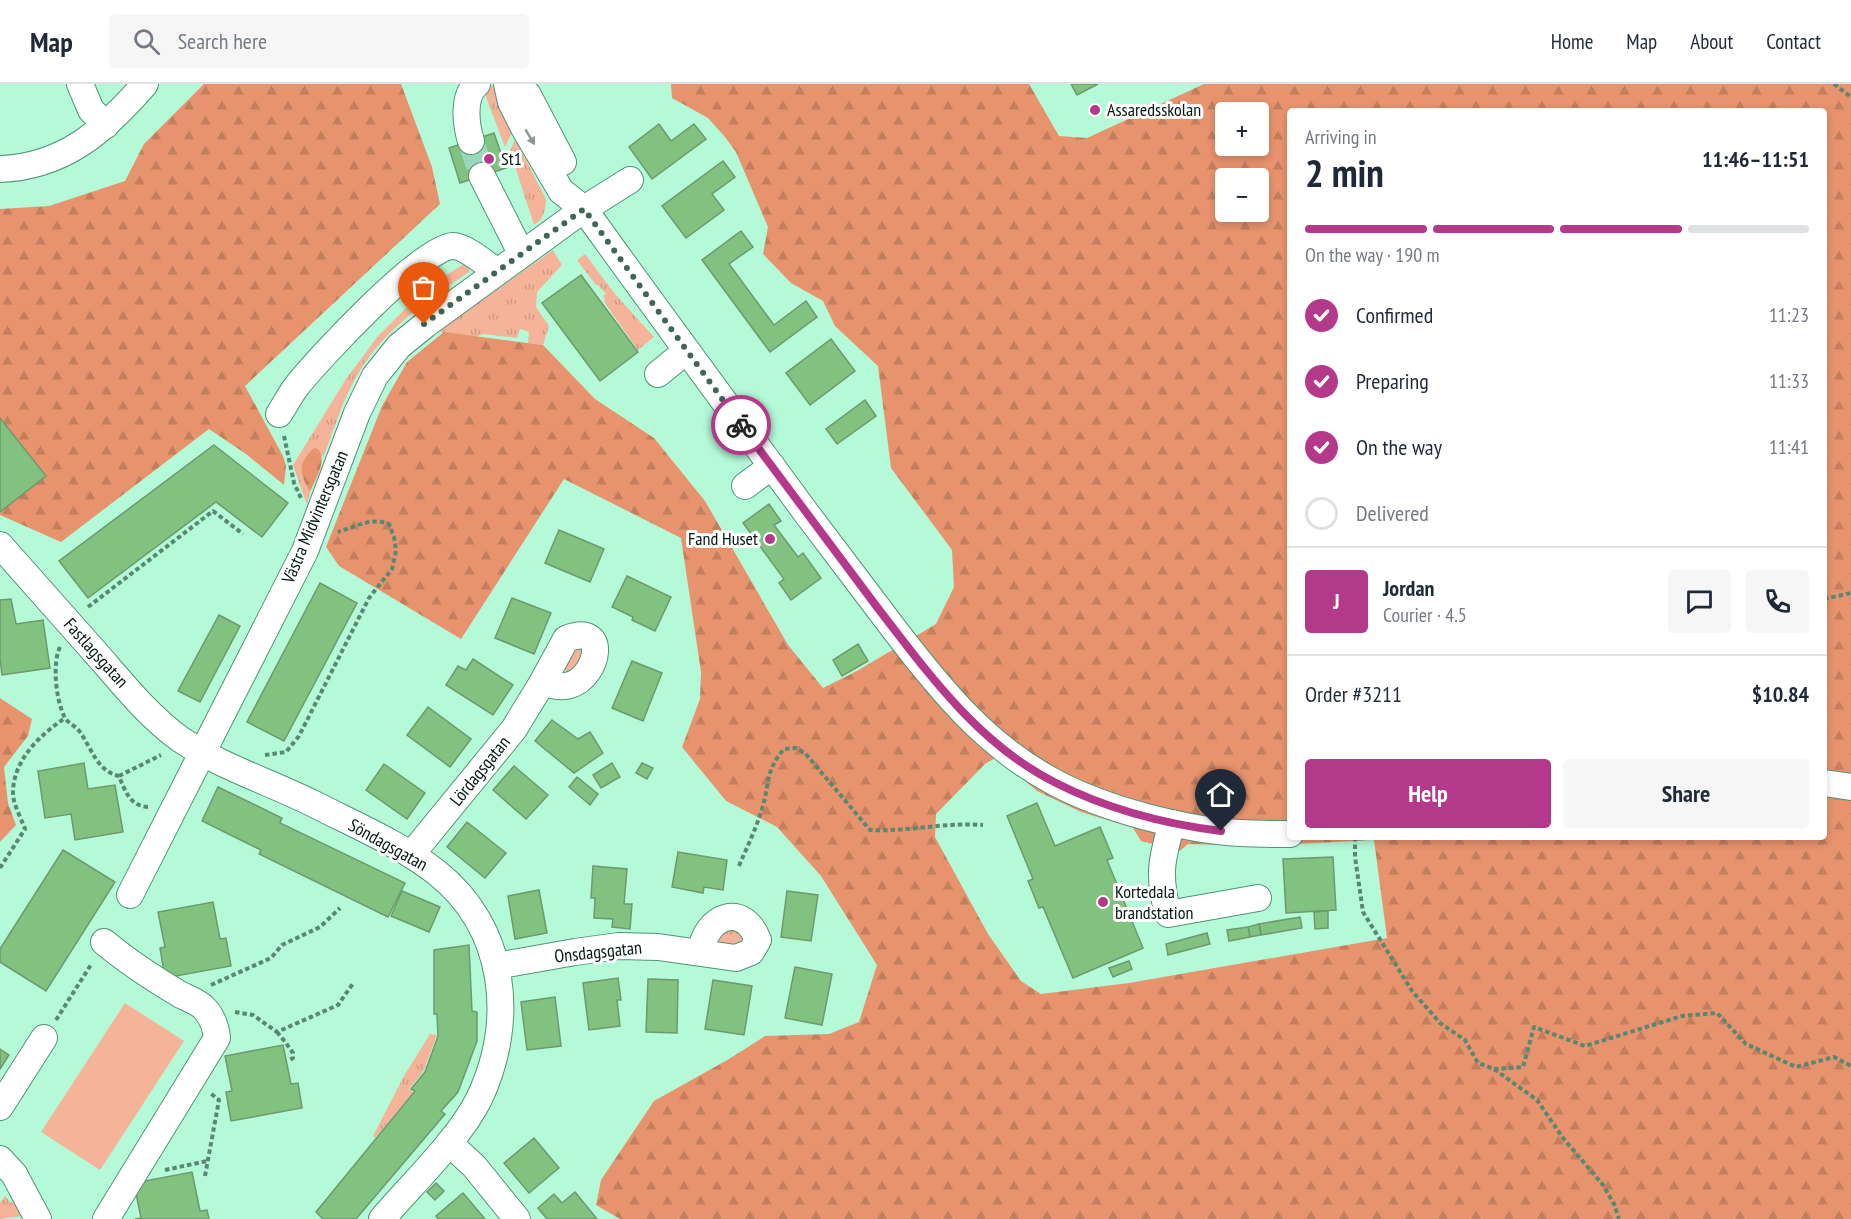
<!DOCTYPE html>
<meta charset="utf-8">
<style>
:root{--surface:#fff;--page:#f6f6f7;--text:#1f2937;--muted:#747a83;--line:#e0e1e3;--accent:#b4398b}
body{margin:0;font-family:"PT Sans Narrow",sans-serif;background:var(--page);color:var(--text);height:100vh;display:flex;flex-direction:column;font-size:22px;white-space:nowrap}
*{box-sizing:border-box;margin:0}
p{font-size:20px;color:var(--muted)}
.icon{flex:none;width:33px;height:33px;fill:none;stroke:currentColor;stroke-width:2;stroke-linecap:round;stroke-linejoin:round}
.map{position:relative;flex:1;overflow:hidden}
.drawer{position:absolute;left:1287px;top:24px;width:540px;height:732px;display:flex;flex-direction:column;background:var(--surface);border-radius:6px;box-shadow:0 3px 9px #0003}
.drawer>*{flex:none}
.controls{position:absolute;left:1215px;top:18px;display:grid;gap:12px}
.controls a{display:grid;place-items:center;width:54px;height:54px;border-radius:6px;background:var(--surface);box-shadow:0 3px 9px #0003;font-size:30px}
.pin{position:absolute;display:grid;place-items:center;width:51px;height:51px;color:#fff;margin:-62px -26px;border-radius:50% 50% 50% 0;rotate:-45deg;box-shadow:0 0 6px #0007}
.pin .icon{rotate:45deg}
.courier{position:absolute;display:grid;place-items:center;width:60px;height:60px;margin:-30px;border:4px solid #b4398b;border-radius:50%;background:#fff;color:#222;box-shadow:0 2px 8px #0007}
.headline em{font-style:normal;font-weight:700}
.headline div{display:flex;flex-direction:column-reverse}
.headline{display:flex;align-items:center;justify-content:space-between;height:102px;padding:0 18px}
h1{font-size:39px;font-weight:700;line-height:45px}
.bar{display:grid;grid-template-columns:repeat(4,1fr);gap:9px 6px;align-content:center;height:72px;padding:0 18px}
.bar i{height:8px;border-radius:4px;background:var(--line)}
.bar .selected{background:var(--accent)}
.bar p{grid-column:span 4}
.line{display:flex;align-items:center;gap:15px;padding:0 18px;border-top:2px solid var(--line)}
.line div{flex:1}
.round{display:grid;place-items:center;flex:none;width:63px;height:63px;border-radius:6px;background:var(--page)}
ol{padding:0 18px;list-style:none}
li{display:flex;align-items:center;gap:18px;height:66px}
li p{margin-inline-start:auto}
li .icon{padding:6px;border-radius:50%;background:var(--accent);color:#fff;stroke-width:4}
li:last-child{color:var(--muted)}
li i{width:33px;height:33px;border:3px solid var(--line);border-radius:50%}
.button{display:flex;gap:12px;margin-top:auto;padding:12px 18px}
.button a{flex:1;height:69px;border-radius:6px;background:var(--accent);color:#fff;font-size:24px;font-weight:700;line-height:69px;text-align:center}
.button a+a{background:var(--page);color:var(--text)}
header{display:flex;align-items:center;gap:36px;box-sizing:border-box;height:84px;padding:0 30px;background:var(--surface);border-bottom:2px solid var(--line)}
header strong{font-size:28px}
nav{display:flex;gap:33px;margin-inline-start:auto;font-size:21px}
.search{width:420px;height:54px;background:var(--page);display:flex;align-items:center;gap:15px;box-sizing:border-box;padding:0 21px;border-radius:6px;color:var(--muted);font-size:22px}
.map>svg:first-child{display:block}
</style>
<header>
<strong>Map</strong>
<div class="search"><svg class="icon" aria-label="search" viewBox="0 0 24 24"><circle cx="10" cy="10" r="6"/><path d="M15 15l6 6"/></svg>Search here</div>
<nav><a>Home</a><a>Map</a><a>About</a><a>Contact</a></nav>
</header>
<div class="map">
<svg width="1851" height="1135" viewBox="0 0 1851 1135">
<defs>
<pattern id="grass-tufts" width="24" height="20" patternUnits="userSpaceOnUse" patternTransform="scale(1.5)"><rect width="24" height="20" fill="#f5b499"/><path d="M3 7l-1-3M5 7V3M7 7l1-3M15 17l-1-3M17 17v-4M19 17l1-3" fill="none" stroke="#d09a83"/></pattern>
<pattern id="forest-firs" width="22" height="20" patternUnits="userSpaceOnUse" patternTransform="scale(1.5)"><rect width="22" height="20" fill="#e7936e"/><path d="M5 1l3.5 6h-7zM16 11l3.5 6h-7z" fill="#c47e5e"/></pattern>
</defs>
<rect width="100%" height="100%" fill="#b4fad9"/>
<g fill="url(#grass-tufts)">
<polygon points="493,2 513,46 505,63 486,13 486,8 489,3"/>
<path d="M515 55 546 115C546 125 544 135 534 141L510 67Z"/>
<polygon points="553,166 562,181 537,208 536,223 549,242 543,261 528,259 529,248 520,245 517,254 483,250 452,262 440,246"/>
<polygon points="585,170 615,210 654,253 638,266 604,218 605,216 603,212 606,210 598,201 596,201 577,176"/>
<path d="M466 180 470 182 469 188C427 217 384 245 358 290 342 316 334 346 323 374V371L301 384 303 394 310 408 307 421 293 381 346 295 378 252 415 215 431 201 462 181Z"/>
<polygon points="576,556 588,569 568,589 564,585"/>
<polygon points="729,840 745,852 742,861 720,862 717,854"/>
<polygon points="430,950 437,951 423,988 409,1005 413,1008 375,1054 373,1052 404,992"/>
<polygon points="5,1112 11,1119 20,1112 23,1132 0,1135 0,1119"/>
</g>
<g fill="url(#forest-firs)" fill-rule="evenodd">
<polygon points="204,0 401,0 432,83 440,120 245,302 283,372 286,382 284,401 246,370 209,345 61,458 0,431 0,428 46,392 0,334 0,125 49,122 125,97 144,60"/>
<path d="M671 0H1029L1059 52 1087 54 1204 0H1851V1135H620L596 1121 601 1096 654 1017 729 975 765 952 829 950 859 938 877 881 821 792 777 743 726 717 682 663 700 615 701 588 681 454 564 395 461 555 339 482 326 463 382 322 407 278 444 248 543 261 595 315 654 354 705 417 788 561 823 604 857 587 936 540 954 503 952 466 891 384 878 282 835 242 823 217 791 199 763 170 768 143 736 68 725 53 708 34 672 14ZM1290 27H1824V753H1290ZM1226 28H1258V62H1226ZM1226 94H1258V128H1226ZM997 673 1037 707 1081 728 1133 744 1141 757 1180 767 1188 760 1256 762 1374 756 1387 854 1129 899 1041 910 1021 897 988 850 935 753 936 730 985 680Z"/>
<path d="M314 364 318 365C328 376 315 396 310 408 300 389 296 381 314 364Z"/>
<polygon points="0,614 32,635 28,652 4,683 8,719 16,741 0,758"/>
</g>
<polygon fill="#f5b499" points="125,919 184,957 100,1086 41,1048"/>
<g fill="#82c280" stroke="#6d996c" stroke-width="1.5">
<polygon points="1071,0 1098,0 1077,11"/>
<polygon points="659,40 671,57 694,40 706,55 652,95 629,63"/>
<polygon points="494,49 506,84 460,99 449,64"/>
<polygon points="723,77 735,93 712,110 724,126 686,154 662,122"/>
<polygon points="741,147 753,163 729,180 774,241 806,217 817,233 770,268 702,176"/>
<polygon points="581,191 638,268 600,297 542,219"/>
<polygon points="831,255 855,287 810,321 786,289"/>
<polygon points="865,316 876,332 837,360 826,345"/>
<polygon points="0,334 46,392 0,428"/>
<polygon points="214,361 288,419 262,453 216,418 88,514 59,477"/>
<polygon points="769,420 781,437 774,441 798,473 803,469 821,494 791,516 779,499 784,495 743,439"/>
<polygon points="559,446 604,465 590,498 545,479"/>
<polygon points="627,492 671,513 655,547 632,536 633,533 612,523"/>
<polygon points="320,499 357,519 284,657 247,638"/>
<polygon points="512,514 551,529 534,570 495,554"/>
<polygon points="11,515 16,540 43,536 50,584 2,591 0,575 0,516"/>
<polygon points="219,531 240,542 200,618 178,607"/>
<polygon points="858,560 868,577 842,592 833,576"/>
<polygon points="473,575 513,601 493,631 446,601 458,582 466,586"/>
<polygon points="632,577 662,589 643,637 612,624"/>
<polygon points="428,623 471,655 450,683 407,651"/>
<polygon points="552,636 578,655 590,648 603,669 574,689 535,657"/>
<polygon points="84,679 88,705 115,701 123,748 75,756 71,730 45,734 38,687"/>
<polygon points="612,679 620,693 601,704 593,691"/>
<polygon points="642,679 653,684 647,695 636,689"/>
<polygon points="384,680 425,709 407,735 366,706"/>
<polygon points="514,682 548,711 526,735 493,706"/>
<polygon points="577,693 598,710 590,721 569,703"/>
<polygon points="218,703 282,734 280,739 405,799 388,833 259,770 261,766 202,737"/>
<polygon points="1037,719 1055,762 1100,743 1113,774 1107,776 1143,864 1073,894 1043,823 1039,824 1028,797 1033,795 1007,732"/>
<polygon points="467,738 506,769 485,794 447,763"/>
<polygon points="63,766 115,798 46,907 0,878 0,865"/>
<polygon points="678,768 727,776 723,806 704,803 703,809 672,803"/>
<polygon points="1333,773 1336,826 1286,829 1283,775"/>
<polygon points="593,782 627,785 624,820 632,820 630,845 612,843 613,835 594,834 595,814 591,814"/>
<polygon points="539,806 547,849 515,855 508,812"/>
<polygon points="402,807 440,823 429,848 391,832"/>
<polygon points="787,807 818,811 811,857 781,853"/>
<polygon points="213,818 220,855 226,854 231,882 165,894 160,864 165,863 158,828"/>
<polygon points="1328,827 1328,844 1315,845 1314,828"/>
<polygon points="1300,833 1302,844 1261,851 1259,840"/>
<polygon points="1259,840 1261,851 1250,853 1248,843"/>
<polygon points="1248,843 1250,853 1229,857 1227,846"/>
<polygon points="1207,849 1210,860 1168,871 1166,860"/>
<polygon points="469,861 472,927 477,928 477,957 458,1008 441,1027 445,1030 356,1135 323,1135 316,1128 415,1007 411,1005 425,988 438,952 437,930 434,930 434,866"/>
<polygon points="1129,877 1132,885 1113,893 1109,884"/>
<polygon points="795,883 832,890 822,941 785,934"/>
<polygon points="618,894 621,916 617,916 620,942 589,946 583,899"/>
<polygon points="648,895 678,896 677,949 646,948"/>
<polygon points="713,896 752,902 744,951 705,945"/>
<polygon points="555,913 561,962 527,966 521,918"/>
<polygon points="283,961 291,1000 298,999 302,1024 231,1037 226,1008 232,1007 225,972"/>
<polygon points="0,965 9,971 0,985"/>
<polygon points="534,1054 559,1084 529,1109 504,1079"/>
<polygon points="192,1088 200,1127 207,1126 209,1135 135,1135 141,1134 134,1099"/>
<polygon points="436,1099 444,1107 435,1116 427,1108"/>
<polygon points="575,1108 597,1135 547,1135 538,1124 554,1110 562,1119"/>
<polygon points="463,1109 485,1135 438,1135 436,1132"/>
</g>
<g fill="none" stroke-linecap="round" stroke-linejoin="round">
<polyline stroke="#99d8ba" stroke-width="26" stroke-dasharray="26 13" stroke-linecap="butt" points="471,57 482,92"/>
<g stroke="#509376" stroke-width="28">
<g id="minor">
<polyline points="80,0 91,26 106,41"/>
<path d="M507 0 511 18 524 44 561 107 584 125C657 227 732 328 807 430 836 468 865 507 894 545 940 605 986 662 1054 698 1104 725 1184 746 1240 749 1257 750 1273 750 1290 750"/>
<polyline points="517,0 528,11 563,78"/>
<path d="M471 57C466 41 462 12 477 0"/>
<path d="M0 85C64 83 105 46 145 0"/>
<polyline points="482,92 521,169"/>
<polyline points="658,290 686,267"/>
<path d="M279 330C285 321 290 311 296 303 317 276 423 162 453 162 465 162 486 180 496 187"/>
<polyline points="745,402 772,382"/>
<path d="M0 461C34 499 68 538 102 576 126 604 150 633 180 655 221 683 270 698 314 720 355 741 400 760 436 788 507 844 516 937 479 1015 459 1055 412 1100 382 1135"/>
<polyline points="1824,699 1851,703"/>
<path d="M1172 739C1161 777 1158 792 1168 830L1258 814"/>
<path d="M411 771 514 645 542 599C552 601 561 604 570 601 599 592 609 537 566 555L542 599"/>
<polyline points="130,811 305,467 357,329 375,292 399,262 425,241 584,125 630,96"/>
<path d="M104 858C128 878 154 895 181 911 189 915 199 918 205 925 212 933 216 944 217 954L106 1135"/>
<path d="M496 882 575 868 619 862 658 863 736 874 751 868 758 856C743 817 706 832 701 867"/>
<polyline points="0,1023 44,954"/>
<polyline points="449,1059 474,1082 517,1135"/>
<polyline points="0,1075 14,1090 38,1135"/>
</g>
</g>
<g stroke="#598872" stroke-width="4" stroke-dasharray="4.5 3" stroke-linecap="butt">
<polyline points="1834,0 1851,13"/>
<polyline points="284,352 294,399 301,414"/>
<polyline points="1824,515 1851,509"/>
<polyline points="88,523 213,427 243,450"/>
<path d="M60 563C52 580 56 615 64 632 67 639 76 642 80 648 92 665 97 687 119 692 125 707 130 722 148 723"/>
<path d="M265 671 286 668 299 652 369 514 392 485 396 467 394 453 389 440C370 433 355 443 338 448"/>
<polyline points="119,692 161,671"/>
<polyline points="1355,753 1355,773 1363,828 1412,907 1440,939 1465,956 1478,979 1494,985 1537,1016 1563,1054 1603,1101 1614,1120 1619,1135"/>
<path d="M739 782C747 763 756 745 762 725 770 699 765 687 784 665L796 664 805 669 870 746C908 748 945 738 983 741"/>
<path d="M0 784 25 745C21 734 13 720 13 709 13 676 40 651 65 634"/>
<polyline points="211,901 271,874 282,861 320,843 340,824"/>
<polyline points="235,928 253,931 277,948 338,921 354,898"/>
<polyline points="56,936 92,879"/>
<polyline points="277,948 286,959 293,969 293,974 288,977"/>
<polyline points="1494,985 1523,983 1534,943 1585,962 1682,932 1717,929 1746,960 1796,983 1834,973 1851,982"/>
<polyline points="165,1086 207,1077"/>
<polyline points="205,1092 219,1016 210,1009"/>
</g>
<use href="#minor" stroke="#fff" stroke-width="26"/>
</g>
<defs><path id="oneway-solid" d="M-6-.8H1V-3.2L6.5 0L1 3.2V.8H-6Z" transform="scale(1.5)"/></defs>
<use fill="#8c9792" href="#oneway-solid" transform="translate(530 53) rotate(59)"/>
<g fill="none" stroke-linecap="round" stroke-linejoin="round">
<polyline stroke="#3f6754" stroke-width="6" stroke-dasharray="0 10.8" points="424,240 584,125 741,341"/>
<path stroke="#b4398b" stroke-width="8" d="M741 341C786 401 831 462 877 523 928 589 978 660 1056 699 1107 725 1165 740 1221 747"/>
</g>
<g fill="#b4398b" stroke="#fff" stroke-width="2">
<circle cx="1095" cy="26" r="6"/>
<circle cx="489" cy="75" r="6"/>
<circle cx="770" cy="455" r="6"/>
<circle cx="1103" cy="818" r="6"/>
</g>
<g text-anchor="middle" stroke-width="6" stroke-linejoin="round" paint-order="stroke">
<g font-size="18" fill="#00180d" stroke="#fff" text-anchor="start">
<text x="1107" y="32">Assaredsskolan</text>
<text x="501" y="81">St1</text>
<text x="758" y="461" text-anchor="end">Fand Huset</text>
<text x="1115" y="814">Kortedala<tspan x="1115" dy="21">brandstation</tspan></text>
</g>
<g font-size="18" fill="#00180d" stroke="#fff">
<text transform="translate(315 433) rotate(-67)" y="6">Västra Midvintersgatan</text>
<text transform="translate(96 569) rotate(48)" y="6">Fastlagsgatan</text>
<text transform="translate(480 687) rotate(-51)" y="6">Lördagsgatan</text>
<text transform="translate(388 761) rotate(29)" y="6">Söndagsgatan</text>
<text transform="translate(598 868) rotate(-6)" y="6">Onsdagsgatan</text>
</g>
</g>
</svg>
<div class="controls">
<a>+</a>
<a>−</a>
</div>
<div class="pin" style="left:424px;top:240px;background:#ea580c"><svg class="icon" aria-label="bag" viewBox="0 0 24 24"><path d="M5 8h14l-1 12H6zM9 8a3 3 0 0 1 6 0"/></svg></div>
<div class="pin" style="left:1221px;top:747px;background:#1f2937"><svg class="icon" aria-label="home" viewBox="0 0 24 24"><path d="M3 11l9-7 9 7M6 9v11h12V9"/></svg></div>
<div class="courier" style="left:741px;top:341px"><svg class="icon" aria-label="bike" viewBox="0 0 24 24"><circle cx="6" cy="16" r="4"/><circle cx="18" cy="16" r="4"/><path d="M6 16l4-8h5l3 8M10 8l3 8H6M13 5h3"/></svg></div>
<section class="drawer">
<div class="headline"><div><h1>2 min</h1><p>Arriving in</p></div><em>11:46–11:51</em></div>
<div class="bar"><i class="selected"></i><i class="selected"></i><i class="selected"></i><i></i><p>On the way · 190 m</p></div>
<ol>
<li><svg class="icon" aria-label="check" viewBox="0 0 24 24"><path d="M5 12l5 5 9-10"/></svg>Confirmed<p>11:23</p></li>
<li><svg class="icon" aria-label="check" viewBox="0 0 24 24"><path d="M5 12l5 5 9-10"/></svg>Preparing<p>11:33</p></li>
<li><svg class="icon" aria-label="check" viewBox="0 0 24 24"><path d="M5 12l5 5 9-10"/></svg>On the way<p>11:41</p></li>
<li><i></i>Delivered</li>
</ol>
<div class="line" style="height:108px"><b class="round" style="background:var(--accent);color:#fff">J</b><div><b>Jordan</b><p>Courier · 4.5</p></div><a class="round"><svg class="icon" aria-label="chat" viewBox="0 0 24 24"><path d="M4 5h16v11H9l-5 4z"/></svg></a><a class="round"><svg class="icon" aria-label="phone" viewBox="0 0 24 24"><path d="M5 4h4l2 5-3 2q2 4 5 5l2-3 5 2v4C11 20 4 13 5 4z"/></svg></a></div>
<div class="line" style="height:78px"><div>Order #3211</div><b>$10.84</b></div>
<div class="button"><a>Help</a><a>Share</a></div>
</section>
</div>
